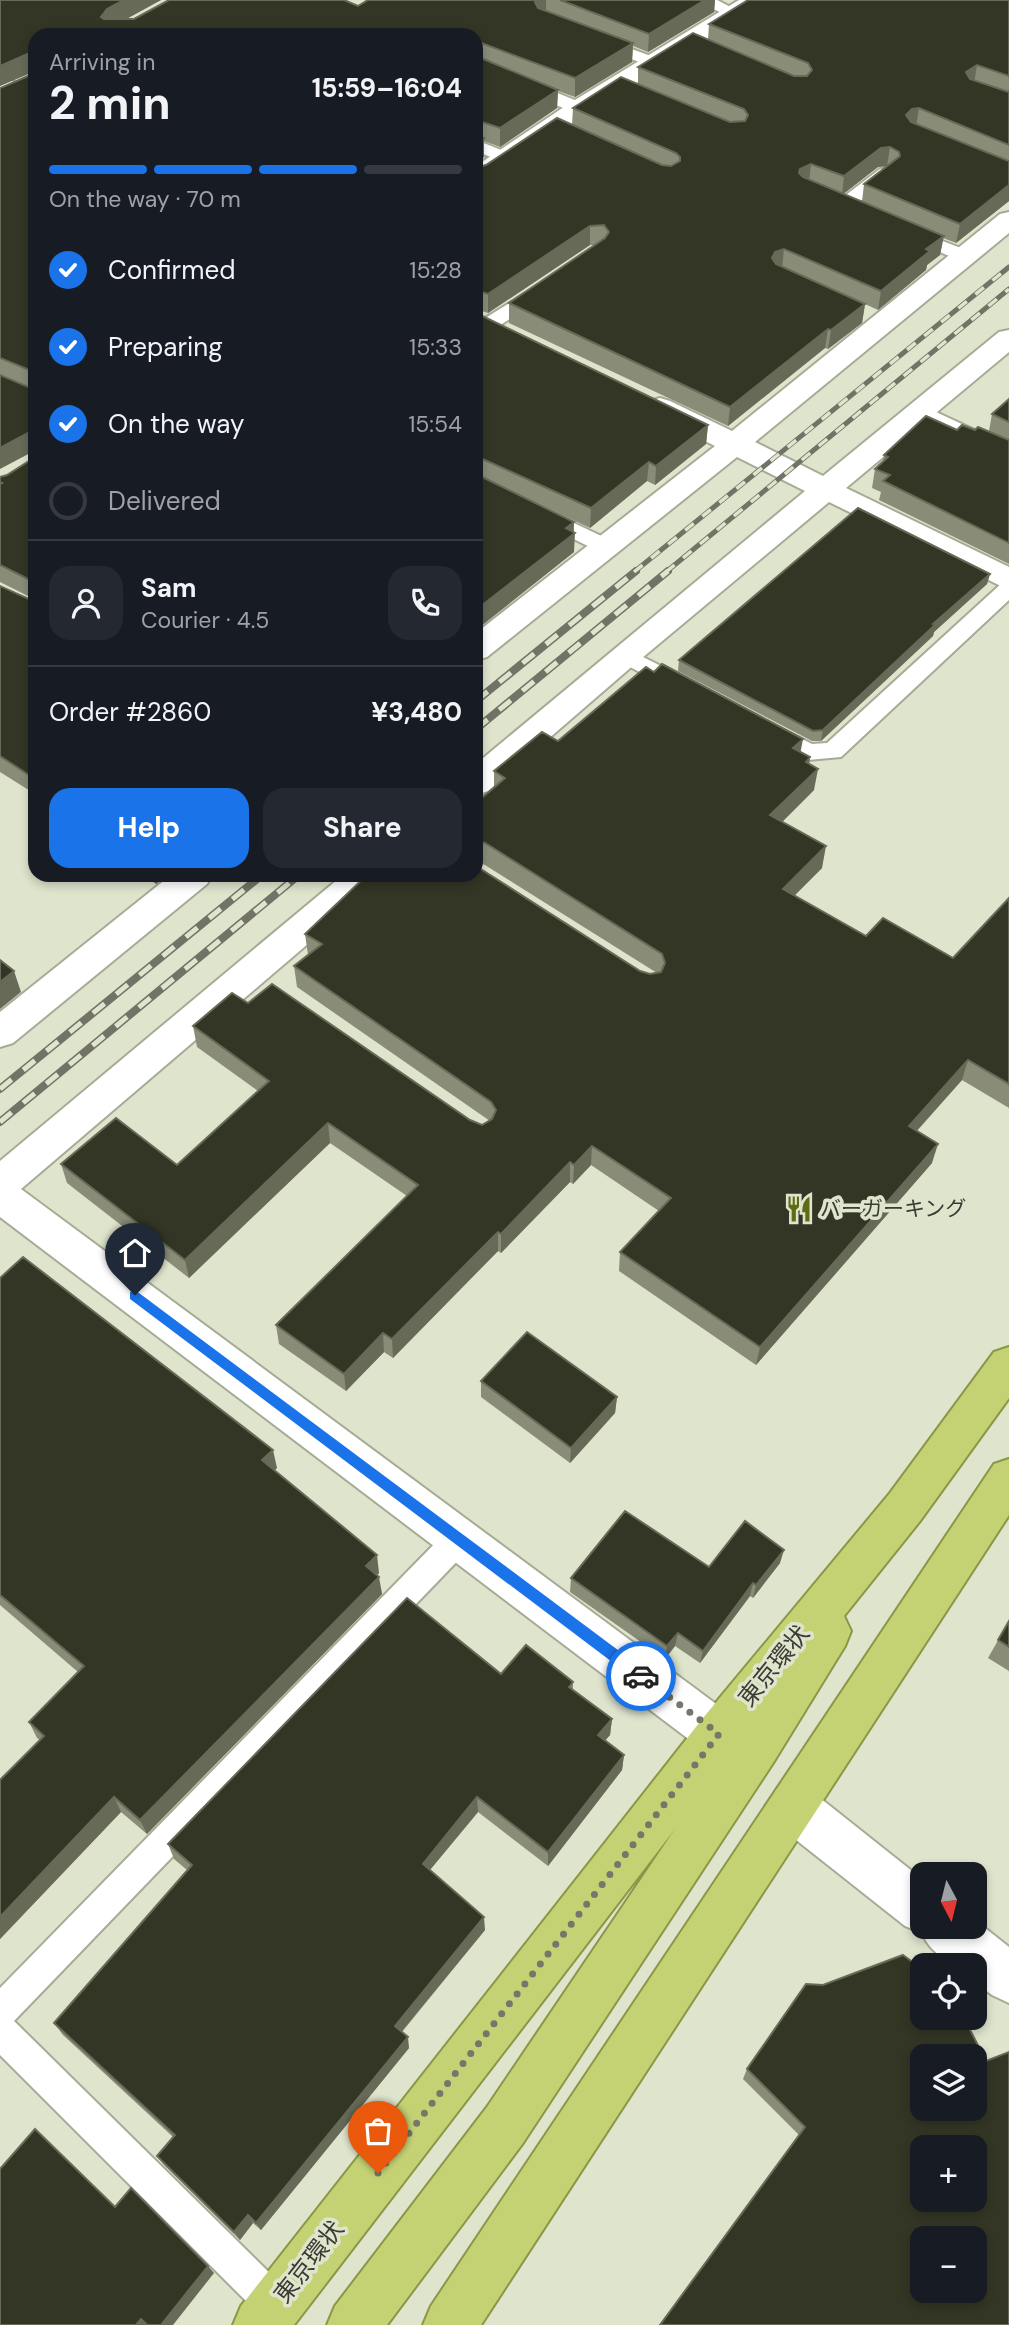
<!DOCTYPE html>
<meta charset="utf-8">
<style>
:root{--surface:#171b24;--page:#242831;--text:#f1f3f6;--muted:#9ea1a6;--line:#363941;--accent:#1a73e8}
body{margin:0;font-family:"DM Sans","Noto Sans JP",sans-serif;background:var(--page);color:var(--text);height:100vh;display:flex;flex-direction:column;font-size:26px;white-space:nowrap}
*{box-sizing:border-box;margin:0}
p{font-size:23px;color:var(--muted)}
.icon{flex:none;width:38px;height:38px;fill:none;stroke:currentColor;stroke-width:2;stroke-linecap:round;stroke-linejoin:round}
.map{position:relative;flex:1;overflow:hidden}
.sheet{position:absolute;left:28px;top:28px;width:455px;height:854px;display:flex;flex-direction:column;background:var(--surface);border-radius:21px;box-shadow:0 4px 10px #0003}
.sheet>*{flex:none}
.needle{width:46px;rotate:173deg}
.buttons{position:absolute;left:910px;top:1862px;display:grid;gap:14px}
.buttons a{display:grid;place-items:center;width:77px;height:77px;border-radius:14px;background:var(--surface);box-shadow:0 4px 10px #0003;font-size:35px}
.pin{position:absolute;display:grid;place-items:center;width:60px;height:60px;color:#fff;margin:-72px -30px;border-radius:50% 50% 50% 0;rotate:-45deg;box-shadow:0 0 7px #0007}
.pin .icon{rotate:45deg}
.courier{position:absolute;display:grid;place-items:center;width:70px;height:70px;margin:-35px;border:5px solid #1a73e8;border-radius:50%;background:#fff;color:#222;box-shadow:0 2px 9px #0007}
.summary em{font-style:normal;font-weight:700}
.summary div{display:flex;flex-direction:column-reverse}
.summary{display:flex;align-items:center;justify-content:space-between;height:119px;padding:0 21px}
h1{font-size:46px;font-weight:700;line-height:52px}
.bar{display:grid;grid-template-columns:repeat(4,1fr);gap:10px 7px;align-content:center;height:84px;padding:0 21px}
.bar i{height:9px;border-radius:5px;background:var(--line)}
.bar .current{background:var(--accent)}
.bar p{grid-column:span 4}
.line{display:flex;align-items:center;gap:18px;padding:0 21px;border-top:2px solid var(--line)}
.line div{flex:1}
.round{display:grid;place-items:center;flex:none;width:74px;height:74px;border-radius:21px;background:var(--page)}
ol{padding:0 21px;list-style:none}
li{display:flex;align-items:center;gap:21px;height:77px}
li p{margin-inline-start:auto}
li .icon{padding:7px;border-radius:50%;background:var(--accent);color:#fff;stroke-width:4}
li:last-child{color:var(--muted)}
li i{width:38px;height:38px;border:4px solid var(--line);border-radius:50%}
.action{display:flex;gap:14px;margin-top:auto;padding:14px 21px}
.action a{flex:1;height:80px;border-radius:21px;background:var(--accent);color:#fff;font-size:28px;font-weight:700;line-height:80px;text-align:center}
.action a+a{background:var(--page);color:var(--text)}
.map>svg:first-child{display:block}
</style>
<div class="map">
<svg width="1009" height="2325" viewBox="0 0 1009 2325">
<rect width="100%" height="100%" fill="#dfe4cd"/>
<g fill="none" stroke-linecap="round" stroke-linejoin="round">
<g stroke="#a6ab95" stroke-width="4">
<g id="service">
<polygon points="695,0 717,0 742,13 734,18 728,16"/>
<polygon points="599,37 659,59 661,62 653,67 593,45 591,42"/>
<polygon points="476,61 585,104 587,108 579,113 573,112 476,72"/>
<polygon points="476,140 511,154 514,158 505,163 476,151"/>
<polygon points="886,168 895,173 892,177 850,209 838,209 835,205 838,201 880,169"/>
<polygon points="909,228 971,252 974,256 971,260 959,260 903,237 900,233 903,229"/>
<polygon points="537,286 544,288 546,292 544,296 496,328 482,328 480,324 482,320"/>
<polygon points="921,405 1009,446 1009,460 914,415 911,411 914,407"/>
<polygon points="544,509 612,541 615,546 612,551 598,551 537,521 534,516 537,511"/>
<polygon points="1009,581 1009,600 841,757 808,760 764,738 761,732 764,726 772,724 812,744 827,743 1002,583"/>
<polygon points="625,648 693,682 696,687 693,692 685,695 677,692 617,660 614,655 617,650"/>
<polygon points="459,1525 469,1529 474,1539 469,1549 14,2021 289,2292 294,2305 289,2318 276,2323 263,2318 0,2055 0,1988 449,1529"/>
</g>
</g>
<g stroke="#a6ab95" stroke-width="4">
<g id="minor">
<polygon points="739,0 767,0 763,5 588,113 485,182 476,185 476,166 570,103"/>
<polygon points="0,76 35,91 35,108 0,93"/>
<polygon points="1009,212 1009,233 755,442 823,476 999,332 1009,330 1009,352 846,488 1009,567 1009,590 829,502 636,663 488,791 476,795 476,764 805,491 737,457 487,657 476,660 476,633 715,446 650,413 646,407 650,401 660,398 670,401 732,431 1000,214"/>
<polygon points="171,875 212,875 207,884 13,1043 0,1047 0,1012"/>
<polygon points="343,875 383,875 378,884 21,1189 735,1718 742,1734 735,1750 719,1756 703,1750 0,1217 0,1161"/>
<path d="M793 1784 810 1790 922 1879V1927H975V1920L1009 1947V2003L992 1995 975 1982V1965C951 1965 932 1956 922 1933L905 1926 776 1824 770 1807 776 1790Z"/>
</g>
</g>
<g stroke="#8b9647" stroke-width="4">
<g id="trunk">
<polygon points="1009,1347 1009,1398 920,1521 844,1616 851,1631 845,1646 773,1763 523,2143 387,2325 327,2325 335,2306 487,2107 675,1829 294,2325 233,2325 241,2306 703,1718 890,1493 994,1352"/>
<polygon points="1009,1459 1009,1515 481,2325 423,2325 431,2306 994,1464"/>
</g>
</g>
<use href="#service" fill="#fff" fill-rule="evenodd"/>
<use href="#minor" fill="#fff" fill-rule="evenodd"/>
<use href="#trunk" fill="#c4d274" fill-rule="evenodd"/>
<g stroke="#707366" stroke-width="5">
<g id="rail-far1">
<polyline points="634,572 1009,267"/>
<polyline points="666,572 1009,289"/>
</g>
</g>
<g stroke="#707366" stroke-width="8">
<g id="rail">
<polyline points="476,701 636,571"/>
<polyline points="476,729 668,571"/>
<polyline points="0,1089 262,875"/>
<polyline points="0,1122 299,875"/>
</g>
</g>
<use href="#rail-far1" stroke="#dfe4cd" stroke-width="3.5" stroke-dasharray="11" stroke-linecap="butt"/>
<use href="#rail" stroke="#dfe4cd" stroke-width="5" stroke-dasharray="15" stroke-linecap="butt"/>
</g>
<g fill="#898d78" fill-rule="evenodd">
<polygon points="0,0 161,0 126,19 358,6 368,0 715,0 714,12 648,52 633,46 632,62 575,97 558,91 557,108 500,147 484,141 484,157 476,164 476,35 35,35 35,794 0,772 0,586 33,601 32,598 0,582 0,477 7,475 32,459 33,452 0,375 0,88 33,74 33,72 0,86"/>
<path d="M1009 0V201L956 243 943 238 940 255 927 265 926 270 878 310 865 304 862 323 828 349 825 348 728 426 509 323V303L596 245H590L488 313 476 309V168L486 165 572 125 573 108 638 84V67L708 40 709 24ZM887 166 864 184 862 202 843 194 878 167Z"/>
<polygon points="476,313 708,425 706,444 655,485 647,481 590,528 515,493 574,522 574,552 476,630"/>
<polygon points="1009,399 1009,564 879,500 881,492 872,488 875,469 883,461 884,455 957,430 989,431 992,414"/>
<polygon points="990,574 987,584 934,632 933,636 821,741 812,741 678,671 679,660"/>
<polygon points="558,741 801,752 810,757 809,764 814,790 782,822 822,868 794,896 866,936 953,958 1009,898 1009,1108 962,1080 917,1131 932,1163 756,1365 619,1271 620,1252 659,1211 591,1165 573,1184 570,1182 501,1253 498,1251 393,1358 384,1352 346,1391 279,1344 276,1325 407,1196 330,1143 189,1278 67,1183 61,1164 177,1165 258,1091 197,1047 193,1026 248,1003 470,1120 482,1125 490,1121 297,987 294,966 308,955 305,934 640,971 650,974 657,973 485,865 476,862 476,803 494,787 494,771"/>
<polygon points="142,875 167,875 156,884"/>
<polygon points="0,1278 277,1468 274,1470 379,1573 377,1575 382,1594 147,1834 121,1812 0,1939 0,1780 40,1740 37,1738 29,1722 78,1672 0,1605"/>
<polygon points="481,1381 617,1397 615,1413 570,1463 481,1397"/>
<polygon points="780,1563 753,1598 750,1596 700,1663 675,1646 665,1659 570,1592 571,1578 709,1567"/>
<polygon points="1009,1621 1009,1671 988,1658"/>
<polygon points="501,1674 573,1682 573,1690 612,1719 610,1735 605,1740 624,1755 622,1770 548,1866 478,1812 430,1870 485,1930 402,2032 409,2048 261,2230 253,2223 240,2240 164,2165 157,2156 173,2137 63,2035 54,2023 187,1870 174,1859 168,1844"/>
<polygon points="922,1969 799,2135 743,2079 747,2069 823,1985"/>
</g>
<g fill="#676a57">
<polygon points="124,0 161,0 110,28 101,17 107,9"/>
<polygon points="538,0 546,0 546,14 534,20 535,2"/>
<polygon points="705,0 715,0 714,12 648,52 649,34"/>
<polygon points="633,43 632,62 575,97 575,78"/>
<polygon points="32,52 35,71 0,86 0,66"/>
<polygon points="977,65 974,84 962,90 966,72"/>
<polygon points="558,90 557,108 500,147 500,128"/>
<polygon points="919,108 916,127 906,115 912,109"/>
<polygon points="484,138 484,157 476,164 476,145"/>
<polygon points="890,147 887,166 878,167 842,195 844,176 881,148"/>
<polygon points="811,164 809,183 798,188 800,169"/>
<polygon points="1009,185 1009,201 956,243 960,224"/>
<polygon points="590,226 590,245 488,313 488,294"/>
<polygon points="944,236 940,255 927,265 926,270 878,310 881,291 926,249"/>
<polygon points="784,249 782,269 773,271 772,258 775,252"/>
<polygon points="865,304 862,323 828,349 831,330"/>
<polygon points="828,329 825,348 728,426 730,407"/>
<polygon points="708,425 706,444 655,485 656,466"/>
<polygon points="30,432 34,451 0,469 0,448"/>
<polygon points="649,462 647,481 590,528 591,508"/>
<polygon points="574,522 573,535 575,533 574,552 476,630 476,610"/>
<polygon points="990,574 987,584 934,632 933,636 821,741 823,730 933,624"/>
<polygon points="803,739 799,760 793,748"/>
<polygon points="810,757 807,779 818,769 814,790 767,837 770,815"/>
<polygon points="826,846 822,868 780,910 783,889"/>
<polygon points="154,875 167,875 156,884"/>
<polygon points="14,971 21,992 0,1009 0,982"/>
<polygon points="968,1060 962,1080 903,1146 909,1126"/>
<polygon points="328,1123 330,1143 189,1278 185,1260"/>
<polygon points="938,1144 932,1163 756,1365 760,1347"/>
<polygon points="592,1146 591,1165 573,1184 574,1165"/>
<polygon points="570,1162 570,1182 501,1253 501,1234"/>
<polygon points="498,1232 498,1251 393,1358 392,1339"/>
<polygon points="383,1333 384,1352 346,1391 344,1374"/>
<polygon points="617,1397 615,1413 570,1463 571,1448"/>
<polygon points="273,1450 277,1468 266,1479 262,1460"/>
<polygon points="784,1550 780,1563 753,1598 756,1585"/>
<polygon points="377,1555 379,1573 368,1584 366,1566"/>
<polygon points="379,1577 382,1594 147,1834 140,1820"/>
<polygon points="753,1583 750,1596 700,1663 703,1651"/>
<polygon points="678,1633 675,1646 665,1659 667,1646"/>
<polygon points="612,1719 610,1735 596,1751 598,1735"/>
<polygon points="624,1755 622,1770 548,1866 548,1852"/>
<polygon points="114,1797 121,1812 0,1939 0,1917"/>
<polygon points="477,1797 478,1812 424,1877 423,1864"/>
<polygon points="484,1917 485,1930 397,2037 395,2026"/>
<polygon points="408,2037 409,2048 261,2230 256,2223"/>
<polygon points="248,2215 253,2223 240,2240 234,2232"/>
<polygon points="208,2266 214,2273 173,2325 161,2325"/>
<polygon points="141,2319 148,2325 136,2325"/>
</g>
<g fill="#333624" stroke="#676a57" stroke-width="2" fill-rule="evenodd">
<polygon points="0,0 124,0 107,9 101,17 104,19 134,19 169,0 344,0 358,6 368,0 538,0 535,2 538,8 633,43 575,78 476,41 476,35 35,35 35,779 0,756 0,586 33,601 32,581 0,565 0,484 2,483 0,482 0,477 7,475 32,459 33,435 30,432 0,448 0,375 33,389 32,371 0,358 0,88 33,74 32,52 0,66"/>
<polygon points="560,0 705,0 649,34"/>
<polygon points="748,0 1009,0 1009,76 977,65 966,72 970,79 1009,92 1009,145 919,108 912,109 906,115 911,122 1009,161 1009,185 960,224 864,184 900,156 899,152 890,147 881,148 844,176 811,164 800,169 799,173 803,177 944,236 926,249 930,251 881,291 784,249 775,252 772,258 776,264 865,304 831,330 828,329 730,407 509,303 605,238 609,232 604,225 590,226 488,294 476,290 476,168 486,165 557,118 662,165 671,166 680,161 680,157 676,153 573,108 621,77 730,122 745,121 748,115 744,109 638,67 693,33 794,76 807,76 812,70 808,63 709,24"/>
<polygon points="476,56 558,90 500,128 476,120"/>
<polygon points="476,135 484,138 476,145"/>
<polygon points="476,313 708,425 656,466 649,462 591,508 476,456"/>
<polygon points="1009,399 1009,422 992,414"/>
<polygon points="926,416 957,430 962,425 975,430 978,427 1009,440 1009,543 883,481 890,475 875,469 888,457 884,455"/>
<polygon points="476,474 574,522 566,528 575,533 476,610"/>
<polygon points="858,508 990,574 933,624 935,625 823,730 813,731 679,660"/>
<polygon points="662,664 803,739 793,748 810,757 806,762 818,769 770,815 826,846 783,889 866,936 883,918 953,958 1009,898 1009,1084 968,1060 909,1126 938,1144 760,1347 620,1252 671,1198 592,1146 574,1165 570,1162 501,1234 498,1232 392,1339 383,1333 344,1374 276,1325 418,1185 328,1123 185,1260 61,1164 116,1118 177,1165 269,1081 193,1026 232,993 248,1003 272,984 470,1120 482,1125 492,1119 496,1110 491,1102 294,966 322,944 305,934 367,875 476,875 476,866 640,971 650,974 661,972 665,963 662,954 485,843 476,841 476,803 505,778 494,771 542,732 558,741 646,667 654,672"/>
<polygon points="0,960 14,971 0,982"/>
<polygon points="23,1257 273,1450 262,1460 377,1555 366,1566 379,1577 140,1820 114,1797 0,1917 0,1780 44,1736 29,1722 84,1666 0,1595 0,1278"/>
<polygon points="527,1332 617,1397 571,1448 481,1381"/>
<polygon points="625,1511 709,1567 745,1521 784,1550 756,1585 753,1583 703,1651 678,1633 667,1646 571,1578"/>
<polygon points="407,1598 501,1674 526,1645 573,1682 569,1687 612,1719 598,1735 624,1755 548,1852 477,1797 423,1864 484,1917 395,2026 408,2037 256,2223 248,2215 234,2232 157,2156 175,2135 54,2023 192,1865 168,1844"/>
<polygon points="1009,1621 1009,1647 998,1640"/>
<path d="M903 1955 922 1969V2018H964L986 2061 1009 2052V2325H660L805 2127 747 2069 806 1984 823 1985ZM922 2056H975V2109H922ZM922 2147H975V2200H922ZM922 2238H975V2291H922Z"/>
<polygon points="35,2129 115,2207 131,2188 208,2266 161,2325 147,2325 141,2319 136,2325 0,2325 0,2169"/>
</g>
<polygon fill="#1a73e8" points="135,1290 646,1671 646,1680 636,1680 130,1299 130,1292"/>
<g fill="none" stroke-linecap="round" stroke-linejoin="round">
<polyline stroke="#747769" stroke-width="7" stroke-dasharray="0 12.6" points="378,2173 719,1734 641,1676"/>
</g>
<defs>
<g id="restaurant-bare" transform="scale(2.1)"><path d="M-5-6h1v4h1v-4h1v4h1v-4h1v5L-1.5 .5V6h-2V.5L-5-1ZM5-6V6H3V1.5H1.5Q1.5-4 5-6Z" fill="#606c13" stroke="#dfe4cd" stroke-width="2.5" paint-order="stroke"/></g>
</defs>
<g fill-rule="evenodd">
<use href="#restaurant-bare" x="799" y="1209"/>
</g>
<g text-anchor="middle" stroke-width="7" stroke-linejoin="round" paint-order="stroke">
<g font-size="21" fill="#3a3c33" stroke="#dfe4cd" text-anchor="start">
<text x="820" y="1216">バーガーキング</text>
</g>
<g font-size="24" fill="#3a3c33" stroke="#dfe4cd">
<text transform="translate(774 1666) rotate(-51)" y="8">東京環状</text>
<text transform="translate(309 2262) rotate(-52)" y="8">東京環状</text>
</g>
</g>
</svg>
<div class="buttons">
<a><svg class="needle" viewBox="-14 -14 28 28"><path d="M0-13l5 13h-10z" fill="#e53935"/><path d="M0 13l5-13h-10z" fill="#9ea1a6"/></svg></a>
<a><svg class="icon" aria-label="locate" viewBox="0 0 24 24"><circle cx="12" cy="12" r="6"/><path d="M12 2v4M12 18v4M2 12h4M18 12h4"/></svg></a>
<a><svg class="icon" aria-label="layers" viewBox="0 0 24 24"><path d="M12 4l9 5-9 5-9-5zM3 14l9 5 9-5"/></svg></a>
<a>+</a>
<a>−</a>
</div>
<div class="pin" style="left:378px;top:2173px;background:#ea580c"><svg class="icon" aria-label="bag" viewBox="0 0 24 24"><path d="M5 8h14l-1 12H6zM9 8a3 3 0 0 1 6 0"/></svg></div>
<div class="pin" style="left:135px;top:1295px;background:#1f2937"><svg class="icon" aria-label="home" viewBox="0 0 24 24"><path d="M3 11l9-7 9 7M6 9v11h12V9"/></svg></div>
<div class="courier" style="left:641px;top:1676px"><svg class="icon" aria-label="car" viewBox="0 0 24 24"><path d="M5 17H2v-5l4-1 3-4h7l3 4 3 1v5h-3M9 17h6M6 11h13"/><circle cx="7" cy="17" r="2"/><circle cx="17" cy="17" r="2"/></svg></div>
<section class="sheet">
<div class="summary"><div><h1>2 min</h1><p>Arriving in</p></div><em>15:59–16:04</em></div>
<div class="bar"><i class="current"></i><i class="current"></i><i class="current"></i><i></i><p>On the way · 70 m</p></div>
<ol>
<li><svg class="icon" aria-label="check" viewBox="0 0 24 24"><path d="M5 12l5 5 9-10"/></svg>Confirmed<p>15:28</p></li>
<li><svg class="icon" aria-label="check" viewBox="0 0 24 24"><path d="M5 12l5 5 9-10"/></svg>Preparing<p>15:33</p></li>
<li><svg class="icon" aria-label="check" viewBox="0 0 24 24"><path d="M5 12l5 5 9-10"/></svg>On the way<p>15:54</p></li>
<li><i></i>Delivered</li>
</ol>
<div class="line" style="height:126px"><a class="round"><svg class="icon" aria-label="person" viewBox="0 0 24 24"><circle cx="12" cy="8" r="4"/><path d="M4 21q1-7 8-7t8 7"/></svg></a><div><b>Sam</b><p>Courier · 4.5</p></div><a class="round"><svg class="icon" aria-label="phone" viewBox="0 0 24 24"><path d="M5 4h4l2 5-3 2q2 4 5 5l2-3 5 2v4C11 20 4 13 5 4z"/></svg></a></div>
<div class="line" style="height:91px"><div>Order #2860</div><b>¥3,480</b></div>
<div class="action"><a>Help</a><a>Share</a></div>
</section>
</div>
